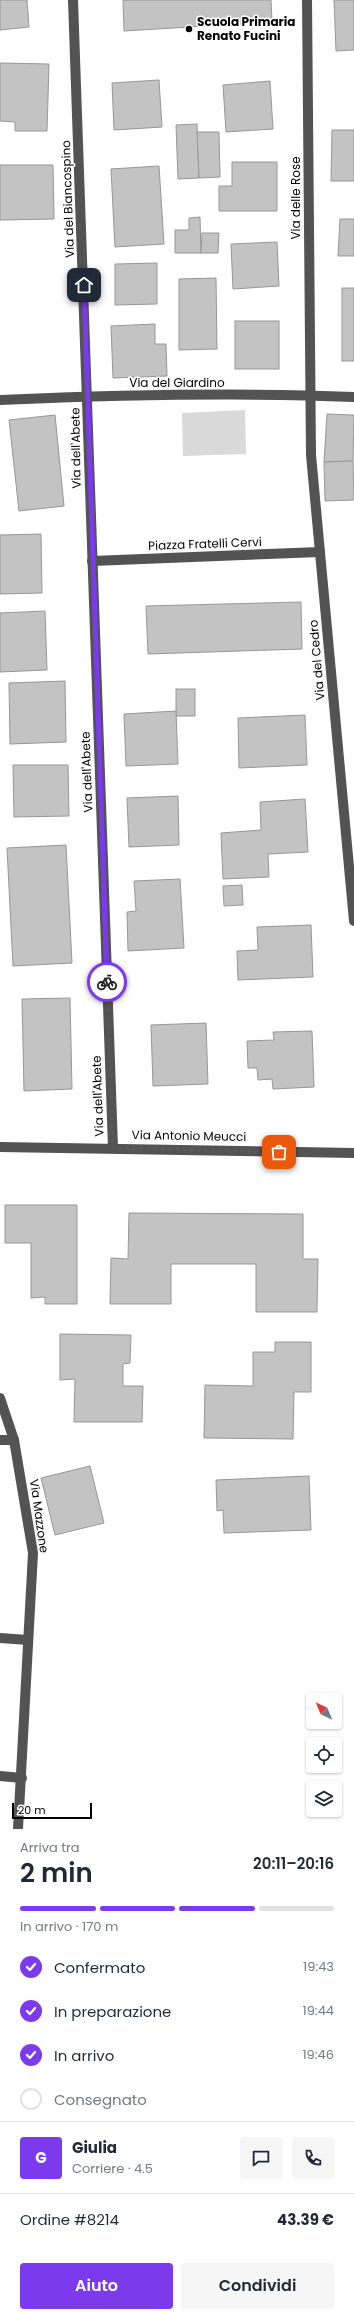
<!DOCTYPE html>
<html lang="it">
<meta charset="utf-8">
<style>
:root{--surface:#fff;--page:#f6f6f7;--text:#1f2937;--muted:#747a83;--line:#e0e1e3;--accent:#7c3aed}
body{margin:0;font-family:Poppins,sans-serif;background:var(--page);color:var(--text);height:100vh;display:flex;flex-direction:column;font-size:15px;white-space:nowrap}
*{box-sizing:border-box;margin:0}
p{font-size:13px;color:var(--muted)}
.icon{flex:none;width:22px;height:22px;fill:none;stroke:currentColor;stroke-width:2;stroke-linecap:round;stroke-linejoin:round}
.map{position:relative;height:1829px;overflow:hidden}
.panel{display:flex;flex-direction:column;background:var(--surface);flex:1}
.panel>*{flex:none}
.needle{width:26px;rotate:316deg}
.fabs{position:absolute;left:306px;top:1693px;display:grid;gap:8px}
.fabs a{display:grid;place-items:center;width:36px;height:36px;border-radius:4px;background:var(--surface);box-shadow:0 1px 3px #0004;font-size:20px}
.scale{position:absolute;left:12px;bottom:10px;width:80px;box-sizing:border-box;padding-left:4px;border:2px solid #000;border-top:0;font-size:11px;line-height:14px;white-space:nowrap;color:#000;-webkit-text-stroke:3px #fff;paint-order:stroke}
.pin{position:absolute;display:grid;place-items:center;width:34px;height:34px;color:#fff;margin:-17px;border-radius:8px;box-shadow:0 2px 6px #0006}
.courier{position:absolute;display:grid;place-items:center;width:40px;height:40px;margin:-20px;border:3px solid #7c3aed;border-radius:50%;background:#fff;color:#222;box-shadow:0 1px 5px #0007}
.head em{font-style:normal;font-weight:600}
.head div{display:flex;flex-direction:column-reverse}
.head{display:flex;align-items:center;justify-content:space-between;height:68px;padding:0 20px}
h1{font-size:26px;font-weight:600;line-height:30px}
.bar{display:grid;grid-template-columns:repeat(4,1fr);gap:6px 4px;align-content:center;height:48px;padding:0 20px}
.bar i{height:5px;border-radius:3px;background:var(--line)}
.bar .active{background:var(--accent)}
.bar p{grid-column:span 4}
.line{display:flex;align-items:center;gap:10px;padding:0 20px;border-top:1px solid var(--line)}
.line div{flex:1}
.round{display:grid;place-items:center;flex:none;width:42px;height:42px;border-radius:4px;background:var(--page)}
ol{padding:0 20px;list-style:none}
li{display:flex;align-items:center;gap:12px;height:44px}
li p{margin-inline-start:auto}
li .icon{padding:4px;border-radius:50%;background:var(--accent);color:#fff;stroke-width:4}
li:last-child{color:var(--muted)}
li i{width:22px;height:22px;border:2px solid var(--line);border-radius:50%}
.cta{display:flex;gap:8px;margin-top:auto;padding:8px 20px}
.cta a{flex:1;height:46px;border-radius:4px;background:var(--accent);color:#fff;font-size:16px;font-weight:600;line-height:46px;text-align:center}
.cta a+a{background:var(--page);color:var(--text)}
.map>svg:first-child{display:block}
</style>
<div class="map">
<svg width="354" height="1829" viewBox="0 0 354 1829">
<rect width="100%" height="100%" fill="#fff"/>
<polygon fill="#dadada" points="245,410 246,454 183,456 182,413"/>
<g fill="#c3c3c3" stroke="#979797">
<polygon points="0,0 27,0 29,27 0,30"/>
<polygon points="123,0 271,0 272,22 124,31"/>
<polygon points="334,0 354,0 354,50 336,51"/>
<polygon points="0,63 49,64 47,131 15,131 15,122 0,121"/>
<polygon points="159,80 162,127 114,130 112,83"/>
<polygon points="270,81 273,129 226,132 223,85"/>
<polygon points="197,124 199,178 178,179 176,125"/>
<polygon points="332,130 354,130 354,181 331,181"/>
<polygon points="197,132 219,132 220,177 199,178"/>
<polygon points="232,162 277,162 277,211 219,211 219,186 232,186"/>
<polygon points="0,165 53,165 54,219 0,220"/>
<polygon points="159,166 164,244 115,247 111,169"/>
<polygon points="200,217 201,253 175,253 175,230 189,230 189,218"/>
<polygon points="340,219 354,219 354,256 338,256"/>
<polygon points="202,233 219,233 218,253 201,253"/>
<polygon points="277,242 279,286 233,289 231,244"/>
<polygon points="157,263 157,304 115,305 115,264"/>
<polygon points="216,278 217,349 179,350 179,279"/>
<rect x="342" y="288" width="12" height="73"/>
<rect x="235" y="321" width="44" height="48"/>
<polygon points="155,324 155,344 166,344 167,376 113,378 111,326"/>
<polygon points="327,414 354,415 353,461 324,462"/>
<polygon points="55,415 64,506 19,511 9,420"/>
<polygon points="353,461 354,500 325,501 324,462"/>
<polygon points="41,534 42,593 0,594 0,535"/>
<polygon points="301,602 302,649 148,654 146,606"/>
<polygon points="45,611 47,670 0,672 0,613"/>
<polygon points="65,681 66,742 10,744 9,683"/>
<rect x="176" y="689" width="19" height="27"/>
<polygon points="176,711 178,764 126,766 124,714"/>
<polygon points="305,715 307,765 239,768 238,718"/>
<polygon points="13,765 68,765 69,816 14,817"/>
<polygon points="178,796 179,845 129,847 127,798"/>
<polygon points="305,799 308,852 268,854 269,877 223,879 221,833 261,830 260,802"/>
<polygon points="66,845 72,963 13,966 7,848"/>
<polygon points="180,879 184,948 128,951 127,912 136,911 134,881"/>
<polygon points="242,885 243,905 224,906 223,886"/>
<polygon points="311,925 313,977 238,980 237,951 258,950 257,927"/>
<polygon points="70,998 72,1089 24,1091 22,999"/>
<polygon points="206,1023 208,1084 153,1086 151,1025"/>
<polygon points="312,1031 314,1087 273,1089 272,1079 258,1080 257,1068 248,1068 247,1041 274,1040 273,1032"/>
<polygon points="5,1205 77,1205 77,1304 45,1304 45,1297 31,1298 31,1243 5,1243"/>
<polygon points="129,1213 303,1214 303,1259 318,1259 317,1312 256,1312 256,1264 171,1264 171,1304 110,1304 111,1258 128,1259"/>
<polygon points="60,1334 131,1335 130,1363 123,1364 123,1386 143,1386 142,1422 74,1422 75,1379 60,1380"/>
<polygon points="275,1342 311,1342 311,1392 294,1392 293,1439 204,1438 205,1385 253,1386 253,1352 275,1352"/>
<polygon points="90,1466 104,1523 55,1535 41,1478"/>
<polygon points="309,1476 311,1530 224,1533 223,1510 217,1511 216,1480"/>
</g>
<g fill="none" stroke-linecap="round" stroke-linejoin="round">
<g stroke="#535353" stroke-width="10">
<polyline points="73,0 113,1148"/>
<polyline points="307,0 311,455 354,921"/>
<path d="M0 400C118 395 236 392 354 397"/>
<polyline points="92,561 320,552"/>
<polyline points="0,1147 354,1153"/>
<polyline points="0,1398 14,1440 33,1553 18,1829"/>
<polyline points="0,1440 14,1440"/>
<polyline points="0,1638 28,1640"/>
<polyline points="0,1776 22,1778"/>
</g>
</g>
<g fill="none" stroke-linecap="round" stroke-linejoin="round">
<polyline stroke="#595959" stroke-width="4" stroke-dasharray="0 7.2" points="107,982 113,1148 279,1152"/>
<polyline stroke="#7c3aed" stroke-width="5" points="84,285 107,982"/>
</g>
<circle fill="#000" stroke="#fff" stroke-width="1.5" cx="189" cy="29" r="4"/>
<g text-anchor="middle" stroke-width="3" stroke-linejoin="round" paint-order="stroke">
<g font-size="12" font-weight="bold" fill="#000" stroke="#fff" text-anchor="start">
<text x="197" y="26">Scuola Primaria<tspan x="197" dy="14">Renato Fucini</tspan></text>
</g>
<g font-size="12" fill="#000" stroke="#fff">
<text transform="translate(296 198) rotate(-90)" y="4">Via delle Rose</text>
<text transform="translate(68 199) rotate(-92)" y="4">Via del Biancospino</text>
<text x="177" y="387">Via del Giardino</text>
<text transform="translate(76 448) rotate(-91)" y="4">Via dell'Abete</text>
<text transform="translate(205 544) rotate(-2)" y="4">Piazza Fratelli Cervi</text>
<text transform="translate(317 660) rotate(-95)" y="4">Via del Cedro</text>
<text transform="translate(87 772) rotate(-92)" y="4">Via dell'Abete</text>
<text transform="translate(98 1096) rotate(-92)" y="4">Via dell'Abete</text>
<text transform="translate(189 1136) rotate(1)" y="4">Via Antonio Meucci</text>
<text transform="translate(39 1516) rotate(82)" y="4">Via Mazzone</text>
</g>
</g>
</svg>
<div class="fabs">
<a><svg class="needle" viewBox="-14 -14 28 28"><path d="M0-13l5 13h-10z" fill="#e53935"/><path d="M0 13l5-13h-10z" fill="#747a83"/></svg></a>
<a><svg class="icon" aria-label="locate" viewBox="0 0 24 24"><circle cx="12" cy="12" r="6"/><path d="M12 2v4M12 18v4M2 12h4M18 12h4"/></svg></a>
<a><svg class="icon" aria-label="layers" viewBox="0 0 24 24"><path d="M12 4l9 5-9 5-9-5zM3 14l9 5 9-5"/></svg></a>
</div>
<div class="scale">20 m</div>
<div class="pin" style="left:279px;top:1152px;background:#ea580c"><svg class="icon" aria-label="bag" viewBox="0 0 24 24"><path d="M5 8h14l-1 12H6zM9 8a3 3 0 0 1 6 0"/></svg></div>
<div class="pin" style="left:84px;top:285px;background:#1f2937"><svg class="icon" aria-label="home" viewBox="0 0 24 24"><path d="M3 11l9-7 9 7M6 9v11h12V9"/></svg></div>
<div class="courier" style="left:107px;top:982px"><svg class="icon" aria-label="bike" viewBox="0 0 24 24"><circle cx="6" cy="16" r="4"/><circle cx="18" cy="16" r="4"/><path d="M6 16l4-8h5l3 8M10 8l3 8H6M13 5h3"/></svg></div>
</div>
<section class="panel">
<div class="head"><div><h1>2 min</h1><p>Arriva tra</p></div><em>20:11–20:16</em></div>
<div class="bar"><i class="active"></i><i class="active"></i><i class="active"></i><i></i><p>In arrivo · 170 m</p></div>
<ol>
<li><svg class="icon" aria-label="check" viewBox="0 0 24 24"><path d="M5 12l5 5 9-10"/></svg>Confermato<p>19:43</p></li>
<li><svg class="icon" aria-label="check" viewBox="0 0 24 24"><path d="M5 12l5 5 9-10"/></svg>In preparazione<p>19:44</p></li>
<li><svg class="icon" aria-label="check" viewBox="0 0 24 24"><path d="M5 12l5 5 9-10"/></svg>In arrivo<p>19:46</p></li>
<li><i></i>Consegnato</li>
</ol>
<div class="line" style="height:72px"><b class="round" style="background:var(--accent);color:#fff">G</b><div><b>Giulia</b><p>Corriere · 4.5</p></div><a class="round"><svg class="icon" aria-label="chat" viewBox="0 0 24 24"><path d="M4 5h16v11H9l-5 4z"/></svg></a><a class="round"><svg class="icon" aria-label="phone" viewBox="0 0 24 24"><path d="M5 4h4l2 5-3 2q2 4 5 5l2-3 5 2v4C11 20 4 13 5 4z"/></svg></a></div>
<div class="line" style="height:52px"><div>Ordine #8214</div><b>43.39 €</b></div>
<div class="cta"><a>Aiuto</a><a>Condividi</a></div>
</section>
